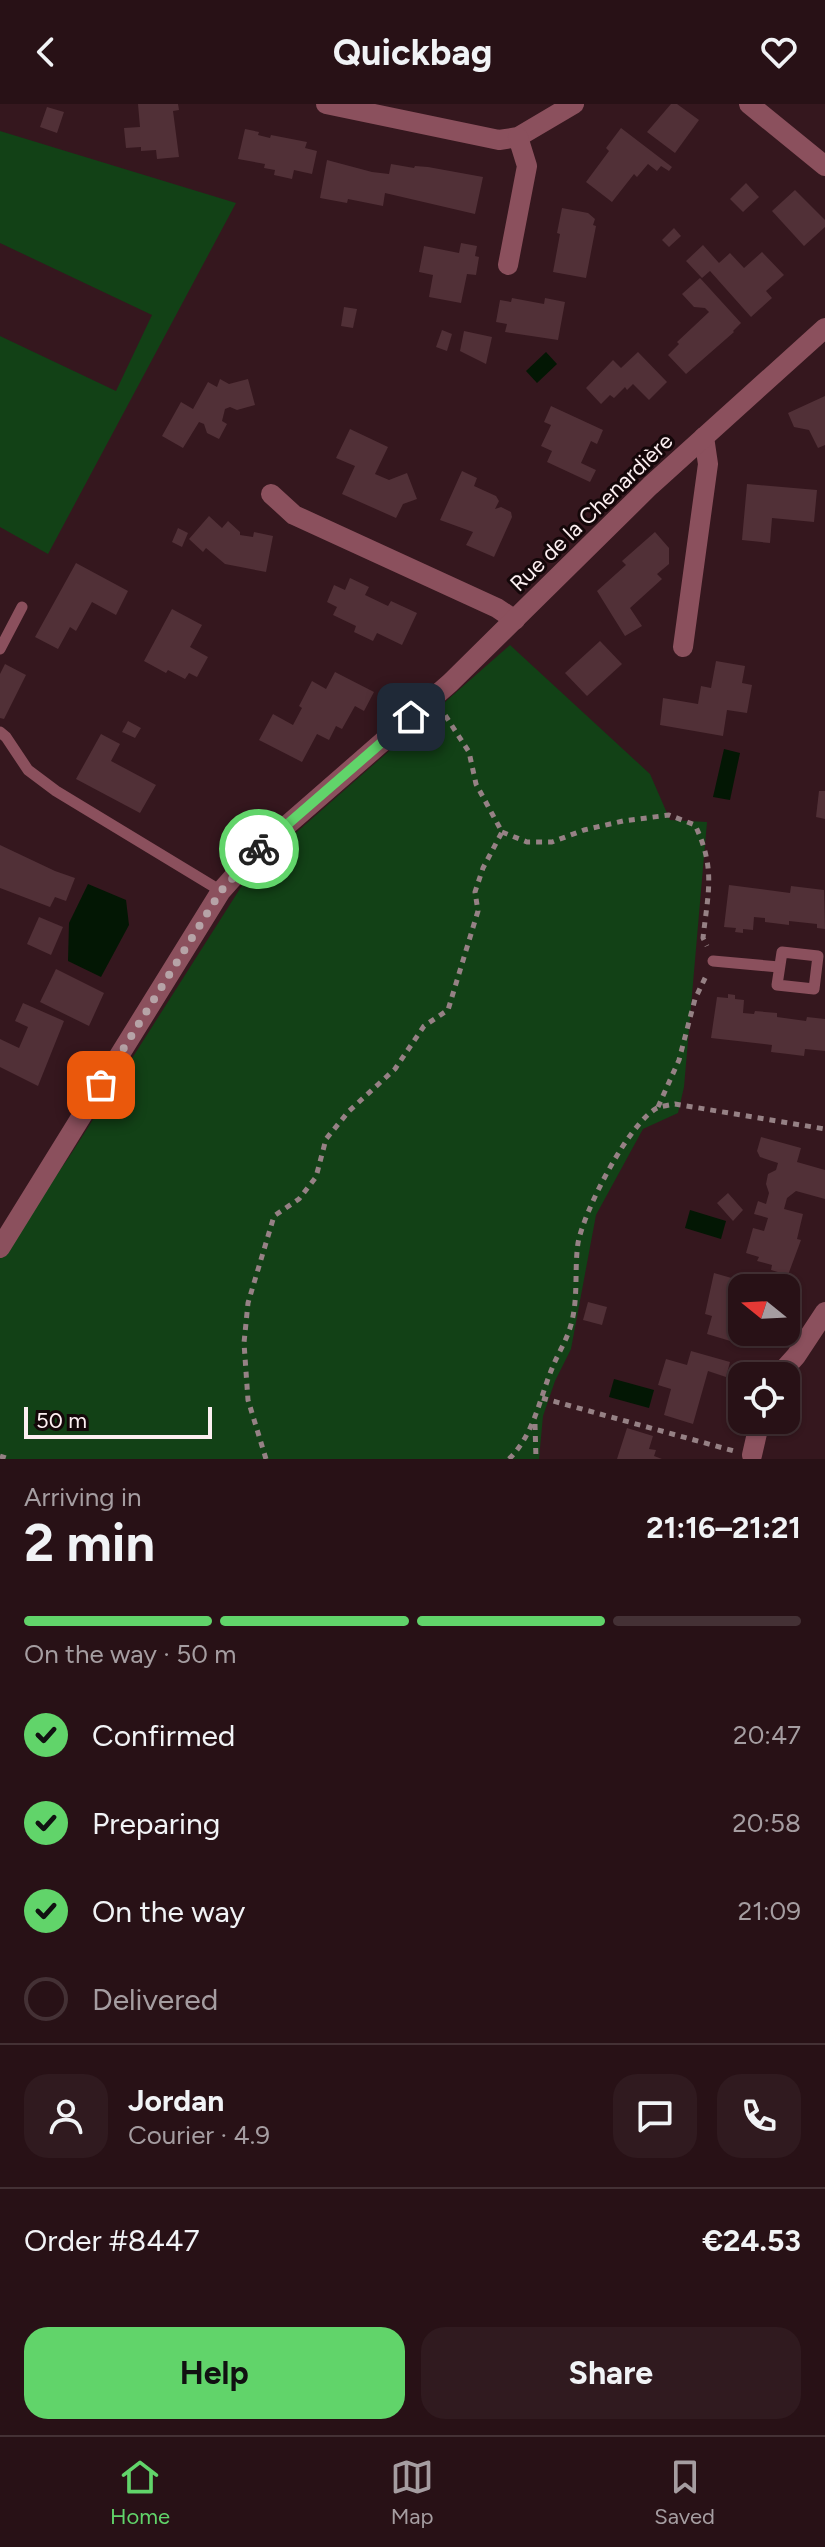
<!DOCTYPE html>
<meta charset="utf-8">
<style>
:root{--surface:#281116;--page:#301a1f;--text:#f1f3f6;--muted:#a59da1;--line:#443135;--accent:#61d46a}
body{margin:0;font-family:Figtree,sans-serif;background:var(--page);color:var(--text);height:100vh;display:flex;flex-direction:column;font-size:30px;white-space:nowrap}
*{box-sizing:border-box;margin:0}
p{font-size:26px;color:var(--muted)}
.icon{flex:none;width:44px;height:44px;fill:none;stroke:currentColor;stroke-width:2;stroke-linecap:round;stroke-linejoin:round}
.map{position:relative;height:1355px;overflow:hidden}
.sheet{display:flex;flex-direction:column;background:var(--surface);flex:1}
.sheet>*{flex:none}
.needle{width:52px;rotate:288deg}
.buttons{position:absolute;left:728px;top:1170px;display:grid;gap:16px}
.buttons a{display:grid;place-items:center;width:72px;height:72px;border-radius:16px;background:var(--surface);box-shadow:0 2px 6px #0004,0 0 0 2px var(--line);font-size:40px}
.scale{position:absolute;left:24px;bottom:20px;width:188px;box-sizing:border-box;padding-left:8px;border:4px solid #fceff1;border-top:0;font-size:22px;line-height:28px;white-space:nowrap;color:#fceff1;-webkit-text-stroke:6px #140709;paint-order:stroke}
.pin{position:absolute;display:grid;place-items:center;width:68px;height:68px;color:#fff;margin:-34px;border-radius:16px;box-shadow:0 4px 12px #0006}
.courier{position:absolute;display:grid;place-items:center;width:80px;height:80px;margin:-40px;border:6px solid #61d46a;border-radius:50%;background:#fff;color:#222;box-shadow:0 2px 10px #0007}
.head em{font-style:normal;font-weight:700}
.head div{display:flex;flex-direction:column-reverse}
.head{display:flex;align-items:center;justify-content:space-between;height:136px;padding:0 24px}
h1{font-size:52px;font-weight:700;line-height:60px}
.bar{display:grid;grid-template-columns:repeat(4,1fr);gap:12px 8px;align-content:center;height:96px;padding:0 24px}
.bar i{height:10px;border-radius:6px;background:var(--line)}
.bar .on{background:var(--accent)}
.bar p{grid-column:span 4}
.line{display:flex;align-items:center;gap:20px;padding:0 24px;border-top:2px solid var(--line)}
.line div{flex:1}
.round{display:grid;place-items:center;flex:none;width:84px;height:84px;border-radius:24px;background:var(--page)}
ol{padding:0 24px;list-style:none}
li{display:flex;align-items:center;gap:24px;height:88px}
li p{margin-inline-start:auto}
li .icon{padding:8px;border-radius:50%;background:var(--accent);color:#111;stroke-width:4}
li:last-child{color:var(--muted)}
li i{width:44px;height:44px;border:4px solid var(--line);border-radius:50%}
.cta{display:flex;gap:16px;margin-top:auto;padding:16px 24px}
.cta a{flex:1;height:92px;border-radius:24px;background:var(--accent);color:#111;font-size:32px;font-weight:700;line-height:92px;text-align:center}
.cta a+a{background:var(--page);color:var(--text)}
header{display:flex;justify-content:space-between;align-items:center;height:104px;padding:0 24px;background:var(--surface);font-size:36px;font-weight:700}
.dock{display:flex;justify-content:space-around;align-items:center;height:112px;border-top:2px solid var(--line);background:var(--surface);font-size:22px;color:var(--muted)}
.dock a{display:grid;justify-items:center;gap:4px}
.dock .on{color:var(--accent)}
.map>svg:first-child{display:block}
</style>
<header><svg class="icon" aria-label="back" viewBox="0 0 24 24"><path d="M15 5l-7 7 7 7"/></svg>Quickbag<svg class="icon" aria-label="heart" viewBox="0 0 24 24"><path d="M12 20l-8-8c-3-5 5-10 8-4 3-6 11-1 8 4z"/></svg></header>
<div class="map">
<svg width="825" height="1355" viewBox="0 0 825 1355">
<rect width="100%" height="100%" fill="#35171e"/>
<g fill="#124116">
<polygon points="0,27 236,99 48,450 0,423 0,232 116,287 152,211 0,139"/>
<polygon points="510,541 650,670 670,716 707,718 684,983 678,1009 643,1025 596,1111 571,1245 555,1277 543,1312 539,1355 0,1355 0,1153 71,1050 250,769"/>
</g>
<g fill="#031704">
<polygon points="546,248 557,260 537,279 526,267"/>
<polygon points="724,645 740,649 730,696 713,693"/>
<polygon points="88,780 126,796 129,821 101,873 68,857 69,819"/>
<polygon points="690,1106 726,1117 721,1135 685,1124"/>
<polygon points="614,1275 654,1286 649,1304 609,1293"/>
</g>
<g fill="#513037">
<polygon points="138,0 178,0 179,6 173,7 179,53 157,55 156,46 141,47 141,43 126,44 124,24 140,23"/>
<polygon points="671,0 677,0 699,16 675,49 647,28"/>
<polygon points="47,3 64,8 57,29 40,23"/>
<polygon points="621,24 672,63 669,67 661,62 657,67 648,60 637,73 634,70 612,98 586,78 609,47 606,44"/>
<polygon points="245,25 259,28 258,31 270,34 271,31 307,38 305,44 317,47 312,70 294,66 292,75 274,71 275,66 264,64 265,60 238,55"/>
<polygon points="327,56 372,68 389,70 391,60 414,64 415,62 428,63 483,73 475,110 385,89 383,102 348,95 347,99 320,94"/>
<polygon points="746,79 759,93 743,108 730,95"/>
<polygon points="795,86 825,116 825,123 804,142 772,107"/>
<polygon points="562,104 588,109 595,115 593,121 596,122 586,174 553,168 560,130 557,129"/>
<polygon points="674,124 681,132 669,143 662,136"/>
<polygon points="461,139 477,142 475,152 479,153 476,171 467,170 461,199 429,193 433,171 419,168 424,142 459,149"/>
<polygon points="703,141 719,159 730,149 744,164 762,148 784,171 766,187 772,194 751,213 710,167 702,174 686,157"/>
<polygon points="700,174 741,219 733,227 734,228 686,270 668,251 679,240 677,238 709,208 705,204 694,203 682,190"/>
<polygon points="512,194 544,200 545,194 565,198 558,236 505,228 507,220 496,218 500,196 511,198"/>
<polygon points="344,203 357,205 353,224 341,222"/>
<polygon points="442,226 452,230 447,247 436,243"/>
<polygon points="464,227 492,233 486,260 460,247"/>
<polygon points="638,248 667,278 649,296 633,280 627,286 625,283 614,294 610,291 601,300 586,284 613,256 621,264"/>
<polygon points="220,275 229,280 248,275 255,301 237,306 230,303 225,305 222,317 227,320 219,335 207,329 204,320 199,318 183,344 162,332 181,298 193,305 208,278 217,283"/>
<polygon points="825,292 825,341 818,344 809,326 794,323 788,309"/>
<polygon points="551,302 603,326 597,340 591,337 581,359 596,366 590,378 547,358 552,347 541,342 551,321 544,318"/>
<polygon points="350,325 388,343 375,370 389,376 407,369 417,395 403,400 396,414 342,390 355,362 336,354"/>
<polygon points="462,367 477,374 474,382 496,392 499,397 495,405 501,403 511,408 512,413 494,453 466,441 473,428 440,416"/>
<polygon points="747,380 817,386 814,418 772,414 770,439 742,436"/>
<polygon points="209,412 222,424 228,417 240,428 240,431 253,433 254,428 273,432 266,468 225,460 206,444 203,448 189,435"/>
<polygon points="178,424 188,429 182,443 172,438"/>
<polygon points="655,428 669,444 669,460 657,470 662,475 630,504 642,522 625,532 597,487 626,461 622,457"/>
<polygon points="76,459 128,487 116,511 92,498 76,527 70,523 58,545 35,533"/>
<polygon points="350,474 369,483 365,491 388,502 391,497 417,509 402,541 377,529 373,537 354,528 356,522 333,511 337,503 327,498 334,481 345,486"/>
<polygon points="172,505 202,521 190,543 208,553 197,573 189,569 185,575 168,566 166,569 144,557"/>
<polygon points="600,537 622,560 587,592 565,569"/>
<polygon points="716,557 745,562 742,579 752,581 747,609 727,606 723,632 660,621 663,594 698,600 701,582 711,584"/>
<polygon points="5,560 26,571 4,615 0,614 0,570"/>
<polygon points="335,568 374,588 364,607 355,602 342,625 336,622 329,636 317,630 302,658 259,636 273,610 293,621 302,604 299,602 312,577 326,585"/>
<polygon points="128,617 141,624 135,634 122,628"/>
<polygon points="101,630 120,640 111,657 156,681 140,709 76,675"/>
<polygon points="819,687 825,687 825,715 816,713"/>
<polygon points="0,741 55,767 75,774 66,797 55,793 50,803 0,784"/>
<polygon points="729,781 790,789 791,782 824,786 825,825 817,824 817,820 789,817 789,821 765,818 765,814 754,813 753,826 743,825 743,829 735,828 736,824 724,823"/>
<polygon points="39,813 63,823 51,851 27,840"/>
<polygon points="56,865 104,889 89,922 40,898"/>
<polygon points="728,890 735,891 735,895 744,896 743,909 754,910 755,907 777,909 777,913 806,917 807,913 825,915 825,947 805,945 804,952 788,950 771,948 772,941 711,934 717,893 728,894"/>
<polygon points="23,899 64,917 38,982 0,963 0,935 19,944 28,923 15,917"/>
<polygon points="761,1033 801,1044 797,1058 825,1066 825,1095 796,1087 787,1094 784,1105 803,1110 797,1135 801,1136 788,1171 771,1166 772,1161 757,1157 759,1153 746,1149 753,1124 764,1127 768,1114 754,1110 758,1097 766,1100 769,1089 766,1080 768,1070 776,1066 778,1059 760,1053 757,1047"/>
<polygon points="728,1089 743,1106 733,1117 717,1099"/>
<polygon points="714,1169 763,1183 742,1184 742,1224 737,1239 707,1230 712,1212 705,1210"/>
<polygon points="588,1198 607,1203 602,1221 583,1216"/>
<polygon points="691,1247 730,1258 726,1273 708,1267 693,1320 664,1311 671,1285 658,1281 666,1255 687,1261"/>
<polygon points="627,1324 653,1332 649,1345 656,1346 654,1352 662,1355 617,1355"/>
</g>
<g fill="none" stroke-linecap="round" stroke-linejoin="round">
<g stroke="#968185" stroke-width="5" stroke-dasharray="6 6" stroke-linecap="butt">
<path d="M502 728 527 738H552L584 726 623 717 669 711 695 721C716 765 708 788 703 834L707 842"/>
<polyline points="658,1003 679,956 695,895 707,870"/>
<polyline points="542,1294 734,1347"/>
<polyline points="535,1320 536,1355"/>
<polyline points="0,1352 9,1355"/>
<polyline points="266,1355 248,1296 244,1239 248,1199 274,1112 299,1095 316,1073 326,1035 349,1007 395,965 424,922 448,906 478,807 475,788 483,764 502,728 476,680 469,648 445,611"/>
<path d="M509 1355C535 1329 539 1295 553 1262 558 1250 566 1237 570 1224 579 1196 574 1167 578 1139 584 1107 628 1020 657 1004 662 1002 670 1001 675 1000L825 1025"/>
</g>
<g stroke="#8b505d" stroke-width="11">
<polyline points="0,545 22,503"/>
<polyline points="0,628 6,633 28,666 56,687 221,787"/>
<polygon points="782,848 818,852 814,885 777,881"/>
<polyline points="713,857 779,863"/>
</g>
<g stroke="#8b505d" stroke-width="20">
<polyline points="326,0 499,36 518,33 574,0"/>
<polyline points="749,0 825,62"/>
<polyline points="508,161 527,62 518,33"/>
<polyline points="271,390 294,411 497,504 515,516"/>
<polyline points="683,543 708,360 704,333"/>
<polyline points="0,1144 221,787 254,750 450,579 650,382 825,224"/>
<polyline points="778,1272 796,1252 825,1208"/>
<polyline points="752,1351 760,1316"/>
</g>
</g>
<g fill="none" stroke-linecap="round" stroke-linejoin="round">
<polyline stroke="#b6a3a7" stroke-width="8" stroke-dasharray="0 14.4" points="101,981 221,787 259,745"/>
<polyline stroke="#61d46a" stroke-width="10" points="259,745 411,613"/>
</g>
<g text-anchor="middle" stroke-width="6" stroke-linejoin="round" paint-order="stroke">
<g font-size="22" fill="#fceff1" stroke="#140709">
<text transform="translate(591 408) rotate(-44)" y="8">Rue de la Chenardière</text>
</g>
</g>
</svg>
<div class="buttons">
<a><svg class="needle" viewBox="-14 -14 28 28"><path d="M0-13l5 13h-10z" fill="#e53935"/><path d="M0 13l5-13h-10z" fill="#a59da1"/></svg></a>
<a><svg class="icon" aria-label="locate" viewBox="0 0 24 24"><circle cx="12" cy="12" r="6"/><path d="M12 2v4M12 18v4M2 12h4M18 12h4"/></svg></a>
</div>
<div class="scale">50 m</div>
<div class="pin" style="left:101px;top:981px;background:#ea580c"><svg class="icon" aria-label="bag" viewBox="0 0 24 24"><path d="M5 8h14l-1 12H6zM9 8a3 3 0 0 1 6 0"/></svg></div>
<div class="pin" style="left:411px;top:613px;background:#1f2937"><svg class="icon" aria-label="home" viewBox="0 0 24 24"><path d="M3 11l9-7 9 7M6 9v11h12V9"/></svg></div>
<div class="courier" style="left:259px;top:745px"><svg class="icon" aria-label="bike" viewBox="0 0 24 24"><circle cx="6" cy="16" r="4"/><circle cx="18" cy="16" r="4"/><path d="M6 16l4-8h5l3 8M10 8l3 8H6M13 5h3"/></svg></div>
</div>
<section class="sheet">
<div class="head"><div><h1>2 min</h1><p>Arriving in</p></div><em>21:16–21:21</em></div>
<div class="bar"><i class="on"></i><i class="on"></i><i class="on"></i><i></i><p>On the way · 50 m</p></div>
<ol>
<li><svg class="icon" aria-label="check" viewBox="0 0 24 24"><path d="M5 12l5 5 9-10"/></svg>Confirmed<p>20:47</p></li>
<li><svg class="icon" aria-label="check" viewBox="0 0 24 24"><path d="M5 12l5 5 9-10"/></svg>Preparing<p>20:58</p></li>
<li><svg class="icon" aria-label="check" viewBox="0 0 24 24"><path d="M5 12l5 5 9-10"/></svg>On the way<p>21:09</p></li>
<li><i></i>Delivered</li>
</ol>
<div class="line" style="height:144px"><a class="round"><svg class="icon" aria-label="person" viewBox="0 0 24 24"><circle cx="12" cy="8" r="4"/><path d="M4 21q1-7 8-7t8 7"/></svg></a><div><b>Jordan</b><p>Courier · 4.9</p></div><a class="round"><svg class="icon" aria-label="chat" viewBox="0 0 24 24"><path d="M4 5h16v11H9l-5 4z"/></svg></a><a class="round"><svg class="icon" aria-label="phone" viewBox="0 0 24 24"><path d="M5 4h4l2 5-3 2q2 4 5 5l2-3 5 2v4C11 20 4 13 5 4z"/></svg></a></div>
<div class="line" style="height:104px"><div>Order #8447</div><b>€24.53</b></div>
<div class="cta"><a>Help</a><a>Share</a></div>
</section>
<nav class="dock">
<a class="on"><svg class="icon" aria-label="home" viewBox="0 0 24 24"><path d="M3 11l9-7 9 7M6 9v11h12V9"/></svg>Home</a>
<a><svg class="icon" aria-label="map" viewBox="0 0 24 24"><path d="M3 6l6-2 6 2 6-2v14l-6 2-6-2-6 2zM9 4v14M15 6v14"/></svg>Map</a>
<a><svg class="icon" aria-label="saved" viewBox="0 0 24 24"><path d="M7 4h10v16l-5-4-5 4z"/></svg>Saved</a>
</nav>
